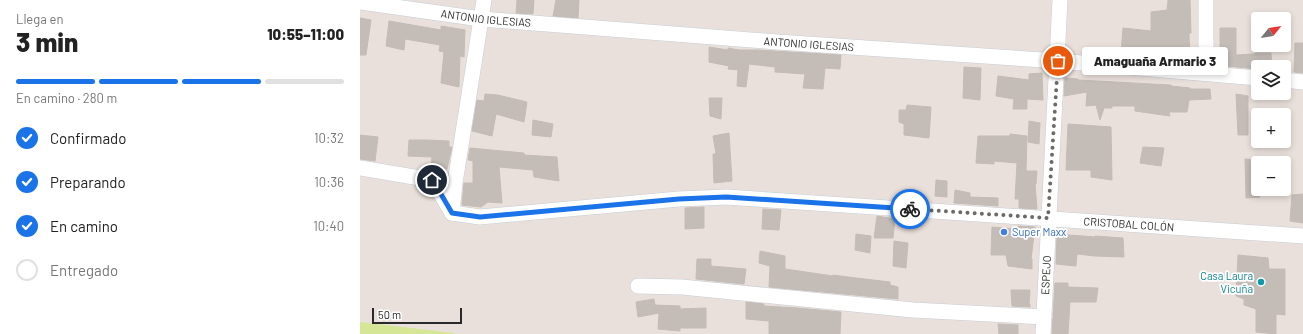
<!DOCTYPE html>
<html lang="es">
<meta charset="utf-8">
<style>
:root{--surface:#fff;--page:#f6f6f6;--text:#222;--muted:#767676;--line:#e0e0e0;--accent:#1a73e8}
body{margin:0;font-family:Barlow,sans-serif;background:var(--page);color:var(--text);height:100vh;display:flex;flex-direction:column;font-size:15px;white-space:nowrap}
*{box-sizing:border-box;margin:0}
p{font-size:13px;color:var(--muted)}
.icon{flex:none;width:22px;height:22px;fill:none;stroke:currentColor;stroke-width:2;stroke-linecap:round;stroke-linejoin:round}
.map{position:relative;flex:1;overflow:hidden}
.side{display:flex;flex-direction:column;background:var(--surface);width:360px}
.side>*{flex:none}
.needle{width:26px;rotate:60deg}
.tools{position:absolute;left:891px;top:12px;display:grid;gap:8px}
.tools a{display:grid;place-items:center;width:40px;height:40px;border-radius:4px;background:var(--surface);box-shadow:0 2px 6px #0003;font-size:20px}
.scale{position:absolute;left:12px;bottom:10px;width:90px;box-sizing:border-box;padding-left:4px;border:2px solid #292929;border-top:0;font-size:11px;line-height:14px;white-space:nowrap;color:#292929;-webkit-text-stroke:3px #fff;paint-order:stroke}
.pin{position:absolute;display:grid;place-items:center;width:34px;height:34px;color:#fff;margin:-17px;border:2px solid #fff;border-radius:50%;box-shadow:0 1px 4px #0007}
.courier{position:absolute;display:grid;place-items:center;width:40px;height:40px;margin:-20px;border:3px solid #1a73e8;border-radius:50%;background:#fff;color:#222;box-shadow:0 1px 5px #0007}
.bubble{position:absolute;height:28px;border-radius:4px;background:var(--surface);box-shadow:0 2px 6px #0003;font-size:13px;font-weight:800;line-height:28px;text-align:center}
.overview em{font-style:normal;font-weight:800}
.overview div{display:flex;flex-direction:column-reverse}
.overview{display:flex;align-items:center;justify-content:space-between;height:68px;padding:0 16px}
h1{font-size:26px;font-weight:800;line-height:30px}
.bar{display:grid;grid-template-columns:repeat(4,1fr);gap:6px 4px;align-content:center;height:48px;padding:0 16px}
.bar i{height:5px;border-radius:3px;background:var(--line)}
.bar .selected{background:var(--accent)}
.bar p{grid-column:span 4}
ol{padding:0 16px;list-style:none}
li{display:flex;align-items:center;gap:12px;height:44px}
li p{margin-inline-start:auto}
li .icon{padding:4px;border-radius:50%;background:var(--accent);color:#fff;stroke-width:4}
li:last-child{color:var(--muted)}
li i{width:22px;height:22px;border:2px solid var(--line);border-radius:50%}
main{display:flex;flex:1;min-height:0}
.map>svg:first-child{display:block}
</style>
<main>
<section class="side">
<div class="overview"><div><h1>3 min</h1><p>Llega en</p></div><em>10:55–11:00</em></div>
<div class="bar"><i class="selected"></i><i class="selected"></i><i class="selected"></i><i></i><p>En camino · 280 m</p></div>
<ol>
<li><svg class="icon" aria-label="check" viewBox="0 0 24 24"><path d="M5 12l5 5 9-10"/></svg>Confirmado<p>10:32</p></li>
<li><svg class="icon" aria-label="check" viewBox="0 0 24 24"><path d="M5 12l5 5 9-10"/></svg>Preparando<p>10:36</p></li>
<li><svg class="icon" aria-label="check" viewBox="0 0 24 24"><path d="M5 12l5 5 9-10"/></svg>En camino<p>10:40</p></li>
<li><i></i>Entregado</li>
</ol>
</section>
<div class="map">
<svg width="943" height="334" viewBox="0 0 943 334">
<rect width="100%" height="100%" fill="#eae0db"/>
<polygon fill="#d5e696" points="0,322 94,333 94,334 0,334"/>
<g fill="#c3bcb7" stroke="#c5bcb5">
<polygon points="157,0 174,0 173,14 156,13"/>
<polygon points="196,0 219,0 218,18 193,16"/>
<polygon points="808,0 830,0 831,33 829,33 830,63 789,60 789,55 761,53 763,28 791,31 791,12 807,10"/>
<polygon points="0,18 11,20 6,55 0,55"/>
<polygon points="29,21 81,30 81,26 105,30 104,57 100,56 99,87 81,83 84,52 79,51 80,45 45,39 44,50 26,46"/>
<polygon points="860,28 876,28 876,55 895,54 895,53 911,53 912,67 898,67 898,69 855,65 855,54 860,54"/>
<polygon points="935,43 943,43 943,73 934,72"/>
<polygon points="349,47 368,50 368,48 379,50 398,50 481,55 480,69 465,68 463,89 443,88 445,74 415,72 415,67 389,64 386,87 377,86 378,70 368,69 369,66 349,62"/>
<polygon points="604,67 621,68 620,100 603,98"/>
<polygon points="682,73 683,100 667,99 667,109 653,109 654,99 636,96 638,76 669,80 669,74"/>
<polygon points="705,78 718,79 718,80 811,85 811,86 830,88 830,89 850,89 851,99 829,100 827,112 809,112 810,116 775,111 775,106 752,106 752,108 744,108 740,120 736,105 726,106 727,92 704,96"/>
<polygon points="125,94 138,95 167,102 164,122 136,114 132,136 112,131 117,100 124,101"/>
<polygon points="876,94 888,96 888,135 878,135"/>
<polygon points="349,98 362,98 361,119 350,116"/>
<polygon points="547,105 571,107 569,138 544,135 544,124 539,122 539,110 546,110"/>
<polygon points="173,120 193,124 191,137 172,135"/>
<polygon points="669,121 680,123 679,144 668,142"/>
<polygon points="708,124 751,127 752,180 731,177 731,170 706,170"/>
<polygon points="369,133 372,181 354,183 353,154 356,154 353,136"/>
<polygon points="650,134 667,136 666,171 677,171 676,184 675,184 677,209 659,208 659,199 655,199 657,163 634,161 634,164 616,163 618,136 650,136"/>
<polygon points="0,135 18,137 15,161 0,159"/>
<polygon points="49,140 67,140 89,141 89,147 92,147 87,169 71,168 72,157 48,156"/>
<polygon points="783,147 804,148 801,166 780,163"/>
<polygon points="110,148 164,153 164,155 197,157 199,181 174,177 173,170 139,167 142,203 128,202 121,207 102,205 104,183 113,183 113,161 108,160"/>
<polygon points="885,159 898,160 898,189 900,197 886,198"/>
<polygon points="576,180 587,181 587,197 575,196"/>
<polygon points="595,190 610,193 610,197 638,198 638,206 594,203"/>
<polygon points="943,194 943,223 930,221 932,195"/>
<polygon points="344,207 344,228 325,229 325,208"/>
<polygon points="403,209 421,210 419,230 402,229"/>
<polygon points="517,216 535,219 533,238 514,238"/>
<polygon points="658,226 675,227 671,259 672,259 672,269 648,266 646,255 631,255 632,227 658,229"/>
<polygon points="496,234 511,236 510,253 495,250"/>
<polygon points="697,234 735,237 735,236 763,238 764,257 735,256 717,254 716,266 696,264"/>
<polygon points="534,241 548,243 546,268 533,266"/>
<polygon points="400,251 425,256 425,269 473,276 473,275 496,278 530,282 530,285 538,287 538,299 409,287 410,266 399,263"/>
<polygon points="878,255 908,258 909,269 925,269 925,315 916,314 916,334 896,332 896,309 884,305 884,299 876,296"/>
<polygon points="337,259 351,259 351,266 386,269 384,284 336,279"/>
<polygon points="695,283 708,283 708,287 738,288 736,302 710,302 708,334 692,334"/>
<polygon points="651,290 670,290 669,304 670,304 670,307 652,306"/>
<polygon points="294,299 295,305 320,306 320,309 346,308 346,328 320,328 320,331 298,329 299,313 278,317 276,302"/>
<polygon points="386,302 404,304 404,306 437,308 481,312 480,334 409,334 409,321 386,319"/>
<polygon points="638,324 658,325 658,334 639,334"/>
</g>
<g fill="none" stroke-linecap="round" stroke-linejoin="round">
<g stroke="#c6cdd6" stroke-width="16">
<g id="minor">
<polyline points="846,0 846,73"/>
<path id="s1" d="M0 2 121 19 417 42 698 61 898 78"/>
<polyline points="924,80 943,82"/>
<polyline points="0,168 72,180 78,189 92,213"/>
<path id="s2" d="M92 213 120 217 319 199 366 197 943 236"/>
<polyline points="92,213 95,183 124,0"/>
<polyline points="278,286 322,287 553,310 684,317"/>
<path id="s3" d="M683 334 700 0"/>
</g>
</g>
<use href="#minor" stroke="#fff" stroke-width="15"/>
</g>
<g fill="none" stroke-linecap="round" stroke-linejoin="round">
<polyline stroke="#6d6967" stroke-width="4" stroke-dasharray="0 7.2" points="550,209 688,218 698,61"/>
<polyline stroke="#1a73e8" stroke-width="5" points="72,180 78,189 92,213 120,217 319,199 366,197 550,209"/>
</g>
<circle fill="#3f7fe0" stroke="#fff" stroke-width="1.5" cx="644" cy="232" r="4"/>
<circle fill="#0f9aa8" stroke="#fff" stroke-width="1.5" cx="901" cy="282" r="4"/>
<g text-anchor="middle" stroke-width="3.5" stroke-linejoin="round" paint-order="stroke">
<g font-size="11" fill="#292929" stroke="#fff">
<text dy="4" stroke="none"><textPath href="#s1" startOffset="127">ANTONIO IGLESIAS</textPath></text>
<text dy="4" stroke="none"><textPath href="#s1" startOffset="451">ANTONIO IGLESIAS</textPath></text>
<text dy="4" stroke="none"><textPath href="#s2" startOffset="679">CRISTOBAL COLÓN</textPath></text>
<text dy="4" stroke="none"><textPath href="#s3" startOffset="59">ESPEJO</textPath></text>
</g>
<g font-size="11" fill="#366cbe" stroke="#fff" text-anchor="start">
<text x="652" y="236">Super Maxx</text>
</g>
<g font-size="11" fill="#0d838f" stroke="#fff" text-anchor="end">
<text x="893" y="280">Casa Laura<tspan x="893" dy="13">Vicuña</tspan></text>
</g>
</g>
</svg>
<div class="tools">
<a><svg class="needle" viewBox="-14 -14 28 28"><path d="M0-13l5 13h-10z" fill="#e53935"/><path d="M0 13l5-13h-10z" fill="#767676"/></svg></a>
<a><svg class="icon" aria-label="layers" viewBox="0 0 24 24"><path d="M12 4l9 5-9 5-9-5zM3 14l9 5 9-5"/></svg></a>
<a>+</a>
<a>−</a>
</div>
<div class="scale">50 m</div>
<div class="pin" style="left:698px;top:61px;background:#ea580c"><svg class="icon" aria-label="bag" viewBox="0 0 24 24"><path d="M5 8h14l-1 12H6zM9 8a3 3 0 0 1 6 0"/></svg></div>
<div class="pin" style="left:72px;top:180px;background:#1f2937"><svg class="icon" aria-label="home" viewBox="0 0 24 24"><path d="M3 11l9-7 9 7M6 9v11h12V9"/></svg></div>
<div class="courier" style="left:550px;top:209px"><svg class="icon" aria-label="bike" viewBox="0 0 24 24"><circle cx="6" cy="16" r="4"/><circle cx="18" cy="16" r="4"/><path d="M6 16l4-8h5l3 8M10 8l3 8H6M13 5h3"/></svg></div>
<div class="bubble" style="left:722px;top:47px;width:146px">Amaguaña Armario 3</div>
</div>
</main>
